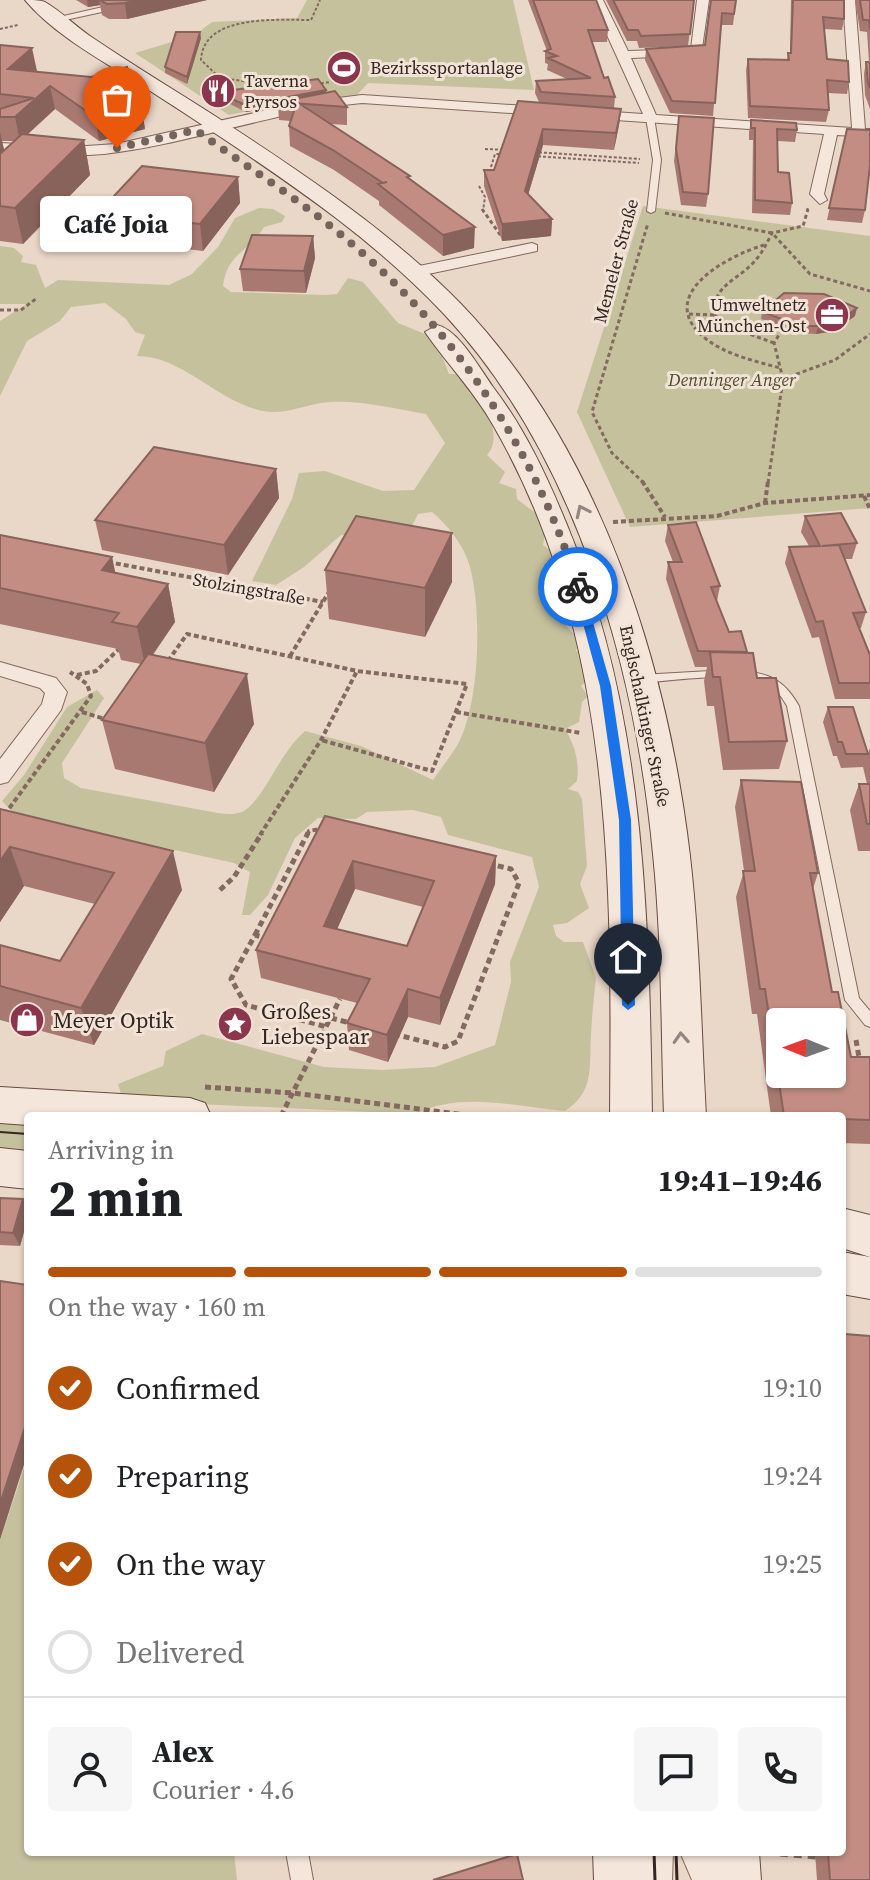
<!DOCTYPE html>
<meta charset="utf-8">
<style>
:root{--surface:#fff;--page:#f6f6f6;--text:#202124;--muted:#757577;--line:#e0e0e0;--accent:#b45309}
body{margin:0;font-family:"Source Serif 4",serif;background:var(--page);color:var(--text);height:100vh;display:flex;flex-direction:column;font-size:30px;white-space:nowrap}
*{box-sizing:border-box;margin:0}
p{font-size:26px;color:var(--muted)}
.icon{flex:none;width:44px;height:44px;fill:none;stroke:currentColor;stroke-width:2;stroke-linecap:round;stroke-linejoin:round}
.map{position:relative;flex:1;overflow:hidden}
.panel{position:absolute;left:24px;top:1112px;width:822px;height:744px;display:flex;flex-direction:column;background:var(--surface);border-radius:8px;box-shadow:0 2px 6px #0004}
.panel>*{flex:none}
.needle{width:52px;rotate:271deg}
.buttons{position:absolute;left:766px;top:1008px;display:grid;gap:16px}
.buttons a{display:grid;place-items:center;width:80px;height:80px;border-radius:8px;background:var(--surface);box-shadow:0 2px 6px #0004;font-size:40px}
.pin{position:absolute;display:grid;place-items:center;width:68px;height:68px;color:#fff;margin:-82px -34px;border-radius:50% 50% 50% 0;rotate:-45deg;box-shadow:0 0 8px #0007}
.pin .icon{rotate:45deg}
.courier{position:absolute;display:grid;place-items:center;width:80px;height:80px;margin:-40px;border:6px solid #1a73e8;border-radius:50%;background:#fff;color:#222;box-shadow:0 2px 10px #0007}
.bubble{position:absolute;height:56px;border-radius:8px;background:var(--surface);box-shadow:0 2px 6px #0004;font-size:26px;font-weight:700;line-height:56px;text-align:center}
.headline em{font-style:normal;font-weight:700}
.headline div{display:flex;flex-direction:column-reverse}
.headline{display:flex;align-items:center;justify-content:space-between;height:136px;padding:0 24px}
h1{font-size:52px;font-weight:700;line-height:60px}
.bar{display:grid;grid-template-columns:repeat(4,1fr);gap:12px 8px;align-content:center;height:96px;padding:0 24px}
.bar i{height:10px;border-radius:6px;background:var(--line)}
.bar .on{background:var(--accent)}
.bar p{grid-column:span 4}
.line{display:flex;align-items:center;gap:20px;padding:0 24px;border-top:2px solid var(--line)}
.line div{flex:1}
.round{display:grid;place-items:center;flex:none;width:84px;height:84px;border-radius:8px;background:var(--page)}
ol{padding:0 24px;list-style:none}
li{display:flex;align-items:center;gap:24px;height:88px}
li p{margin-inline-start:auto}
li .icon{padding:8px;border-radius:50%;background:var(--accent);color:#fff;stroke-width:4}
li:last-child{color:var(--muted)}
li i{width:44px;height:44px;border:4px solid var(--line);border-radius:50%}
.map>svg:first-child{display:block}
</style>
<div class="map">
<svg width="870" height="1880" viewBox="0 0 870 1880">
<rect width="100%" height="100%" fill="#e9d7c8"/>
<g fill="#c6c19d">
<polygon points="307,0 513,0 534,90 368,83 356,96 288,103 229,115 135,53 195,35 212,22 297,18"/>
<polygon points="643,206 870,236 870,508 630,527 577,412"/>
<path d="M259 208 273 209 285 216 282 222 264 227C251 251 227 252 223 286L231 292 324 295 337 294 348 278 363 282 398 323 435 338 449 374H462L470 394 479 397C488 413 502 438 487 455L505 472 499 483 516 489 517 499C539 518 549 514 543 545L553 552 563 578 553 580 551 588 563 590 557 599 569 601V610L563 617 567 627 580 640 576 651H584L589 678 581 686 588 696 582 702 579 722 565 729C574 744 580 761 577 781L568 789 578 792 582 799 587 866 580 884 589 908 567 923 553 925 556 936 564 942H583L596 978C594 996 592 1015 591 1034 589 1066 595 1092 565 1111 518 1107 459 1091 416 1114L154 1102 123 1100 118 1084 163 1066 166 1051 202 1034 324 1067 382 1070 435 1067 495 1045 511 982 510 962 539 887 532 857 448 835 441 817 413 810 367 812 356 819 318 818 295 838 268 895 250 915H242L250 872 234 863 15 815 2 801 24 775 67 707 97 690 104 698 62 763 64 778 81 788 218 813C228 814 239 816 248 808 269 789 279 754 305 731L361 746 433 780C441 768 451 756 458 744 480 703 482 612 470 567 465 547 448 525 432 512L418 514 407 536 341 535 304 567 276 585 252 581 292 499 299 473 325 471 383 491 414 490 445 443 426 414C394 409 354 398 321 403 297 407 280 417 255 409 214 397 180 356 137 356L145 335 135 332 126 319 105 303 71 307 60 321 27 341 0 396V321L27 304H0V246L14 248 23 256 21 262 36 265 45 288 58 280 169 285 192 274 218 247 235 218Z"/>
<polygon points="0,1116 28,1118 28,1156 0,1155"/>
<polygon points="28,1456 28,1852 234,1852 237,1880 0,1880 0,1541"/>
</g>
<g fill="none" stroke-linecap="round" stroke-linejoin="round">
<g stroke="#83695f" stroke-width="2">
<g id="service">
<polygon points="650,116 654,118 661,160 655,211 651,213 647,211 653,160 646,118"/>
<path d="M728 670C762 672 781 674 799 706L859 998 870 1011V1027L865 1025 845 1000 787 706C783 699 778 691 771 686 745 669 672 681 640 683L634 679 640 675Z"/>
<polygon points="286,1852 308,1852 313,1880 291,1880"/>
<polygon points="651,1852 673,1852 672,1880 650,1880"/>
<polygon points="680,1852 702,1852 714,1880 692,1880"/>
</g>
</g>
<g stroke="#83695f" stroke-width="2">
<g id="minor">
<polygon points="134,0 157,0 56,22 50,19"/>
<path d="M591 0H603L628 51 691 49 697 0H709L701 55 631 58 656 115 852 128 843 0H855L865 129H870V137L837 135 824 194 827 200 820 204 810 194 824 134 362 103C274 111 191 144 104 154 69 157 35 154 0 151V143L72 147 116 144 299 103 362 95 643 114Z"/>
<polygon points="532,243 537,245 537,251 414,277 406,272 414,267"/>
<polygon points="0,662 56,678 67,692 61,710 8,782 0,784 0,759 42,704 45,693 40,688 0,676"/>
</g>
</g>
<g stroke="#654b42" stroke-width="2">
<g id="secondary">
<path d="M25 0C32 0 40 0 45 2 61 11 75 26 90 36 131 64 173 89 215 116 301 172 389 230 461 304 599 448 667 661 690 856 700 942 701 1029 706 1116H664C661 1029 662 941 653 854 635 665 576 456 444 314 411 279 374 247 336 218 275 172 211 130 147 89 107 63 56 37 25 0Z"/>
<path d="M437 325C459 330 480 369 493 387 525 429 547 476 567 525 645 713 649 915 652 1116H610C612 882 614 634 493 425 474 391 447 364 425 332Z"/>
<polygon points="0,1087 190,1098 205,1103 211,1116 28,1116 28,1125 0,1123"/>
<polygon points="0,1148 28,1151 28,1189 0,1186"/>
<polygon points="842,1208 870,1215 870,1257 842,1248"/>
<polygon points="842,1252 870,1257 870,1299 842,1294"/>
<polygon points="593,1852 651,1852 654,1880 594,1880"/>
<polygon points="701,1852 759,1852 761,1880 701,1880"/>
</g>
</g>
<g stroke="#83695f" stroke-width="2" stroke-dasharray="3 2" stroke-linecap="butt">
<polyline points="0,29 18,25"/>
<polyline points="316,84 330,82"/>
<path d="M274 85 220 78 201 60C203 14 277 20 311 20L320 0"/>
<polyline points="485,149 508,150"/>
<polyline points="534,152 640,159"/>
<polyline points="533,156 639,163"/>
<polyline points="491,167 495,154 503,154"/>
<polyline points="479,186 485,197 483,211"/>
<polyline points="807,211 808,208"/>
</g>
<g stroke="#83695f" stroke-width="3" stroke-dasharray="4 3" stroke-linecap="butt">
<polyline points="482,209 501,236"/>
<polyline points="665,213 772,233 810,274 870,291"/>
<path d="M764 245C727 256 652 296 706 339 727 355 755 361 780 368"/>
<polyline points="0,310 21,310 37,298"/>
<polyline points="689,314 714,315"/>
<path d="M774 343 730 327 714 315C713 287 733 282 750 266 760 257 766 245 772 233L803 226 808 209"/>
<polyline points="783,379 835,360 870,334"/>
<polyline points="644,483 612,453 592,412 648,223"/>
<polyline points="768,483 783,379 774,343 783,328"/>
</g>
<g stroke="#83695f" stroke-width="4" stroke-dasharray="5 3" stroke-linecap="butt">
<polyline points="642,481 665,517"/>
<polyline points="864,496 870,509"/>
<polyline points="765,503 768,481"/>
<polyline points="613,522 717,516 765,503 870,495"/>
<polyline points="108,562 323,602"/>
<polyline points="290,656 329,592"/>
<polyline points="168,661 187,634 357,671 467,684 432,771 321,740"/>
<polyline points="77,675 96,671 121,647"/>
<polyline points="82,712 108,720"/>
<polyline points="456,712 581,733"/>
<polyline points="0,821 91,696 87,684 70,672"/>
<polyline points="260,835 321,740 357,671"/>
<polyline points="307,835 309,831 325,828"/>
</g>
<g stroke="#83695f" stroke-width="5" stroke-dasharray="6 4" stroke-linecap="butt">
<polyline points="220,890 234,877 262,833"/>
<polyline points="255,935 308,833"/>
<polyline points="269,939 255,935 231,979 246,1005 327,1027"/>
<polyline points="331,1018 354,1024"/>
<polyline points="394,1034 445,1047 458,1041 519,883 511,869 490,864"/>
<polyline points="856,1040 860,1063"/>
<polyline points="205,1087 293,1093 474,1116"/>
<polyline points="281,1116 340,999"/>
</g>
<polyline stroke="#83695f" stroke-width="7" stroke-dasharray="8 6" stroke-linecap="butt" points="780,1853 816,1856"/>
<use href="#service" fill="#f5e6db" fill-rule="evenodd"/>
<use href="#minor" fill="#f5e6db" fill-rule="evenodd"/>
<use href="#secondary" fill="#f5e6db" fill-rule="evenodd"/>
<polyline stroke="#352621" stroke-width="2" points="0,1132 28,1134"/>
<g stroke="#352621" stroke-width="3">
<polyline points="654,1852 655,1880"/>
<polyline points="676,1852 677,1880"/>
</g>
</g>
<g fill="#a87971" fill-rule="evenodd">
<polygon points="76,0 207,0 127,19 109,19 102,15 100,5 88,7"/>
<polygon points="528,0 596,0 608,30 607,42 592,42 604,78 615,97 614,108 621,109 619,125 614,150 543,145 528,195 552,219 551,236 502,241 484,186 484,170 494,170 539,102 535,93 536,81 567,79 547,70 548,64 545,63 545,51 547,51"/>
<polygon points="606,0 694,0 688,46 639,48 637,41 627,41"/>
<polygon points="711,0 736,0 733,25 721,25 713,116 670,113 645,60 646,49 705,45"/>
<polygon points="791,0 844,0 844,19 842,30 824,29 827,59 849,82 847,94 828,93 829,110 826,122 748,118 746,70 748,59 787,60 788,53 790,53"/>
<polygon points="855,0 870,0 870,109 865,95 864,74 866,62 869,62 867,32 860,31"/>
<polygon points="201,38 187,84 165,73 165,67"/>
<path d="M0 45 37 71 136 101 141 105 145 129 99 141 55 109 27 135 84 140 90 175 23 244 0 241ZM2 141H14L4 150Z"/>
<polygon points="326,90 326,93 347,107 347,125 330,124 410,179 474,248 443,256 379,205 379,201 334,170 290,146 289,126 291,121 279,120 278,106 246,112 218,98 217,92"/>
<polygon points="679,116 708,194 706,207 681,205 674,161"/>
<polygon points="751,120 797,130 795,142 778,141 778,172 792,203 790,215 752,213 753,140 749,140 749,132"/>
<polygon points="847,129 865,210 862,223 827,220"/>
<polygon points="238,177 240,203 203,251 104,239 99,212"/>
<polygon points="313,236 315,258 306,293 243,291 240,269"/>
<polygon points="762,312 855,316 834,331 816,334 799,333 761,319"/>
<polygon points="276,469 279,498 228,575 102,550 95,520"/>
<polygon points="805,516 857,543 852,559 845,559 866,612 861,628 859,628 870,655 870,699 835,699 819,637 812,638 785,563 789,547 809,546 801,532"/>
<polygon points="668,525 720,586 717,601 729,632 747,652 757,678 787,741 779,769 723,770 714,706 707,706 704,681 707,667 695,667 666,579 668,562 673,562 665,541"/>
<polygon points="0,535 112,557 115,573 168,584 175,622 153,655 254,724 214,792 115,769 102,720 141,664 121,660 118,649 0,624"/>
<polygon points="325,570 452,582 425,637 329,619"/>
<polygon points="828,707 868,753 870,748 870,851 858,851 850,810 859,784 867,784 863,767 841,768 837,756 833,756 823,722"/>
<polygon points="741,780 818,873 813,889 832,992 851,1057 870,1057 870,1144 842,1143 842,1116 771,1116 757,1014 752,1014 736,897 744,871 735,807"/>
<polygon points="0,809 182,890 94,1045 0,1020 0,945 60,961 95,904 24,886 0,922"/>
<path d="M325 816 496 856 495 884 440 1025 408 1017 388 1062 349 1050 347 1023 357 1003 261 978 256 950ZM355 889 423 907 407 946 337 929Z"/>
<polygon points="0,1198 28,1210 28,1217 20,1246 0,1245"/>
<polygon points="815,1852 842,1852 870,1880 817,1880"/>
</g>
<g fill="#88635c">
<polygon points="87,0 99,0 100,5 88,7"/>
<polygon points="139,0 207,0 127,19 125,3"/>
<polygon points="200,32 201,38 187,84 187,77"/>
<polygon points="32,48 37,71 8,69"/>
<polygon points="133,84 137,106 141,105 145,129 99,141 95,117 118,89"/>
<polygon points="50,86 55,109 20,141 15,117"/>
<polygon points="326,90 326,97 278,102 278,106 246,112 245,105"/>
<polygon points="621,109 619,125 614,150 616,133"/>
<polygon points="543,129 543,145 524,208 525,191"/>
<polygon points="0,132 5,154 0,159"/>
<polygon points="84,140 90,175 23,244 15,208"/>
<polygon points="238,177 240,203 203,251 200,224"/>
<polygon points="552,219 551,236 502,241 502,224"/>
<polygon points="475,227 474,248 443,256 443,235"/>
<polygon points="313,236 315,258 306,293 304,271"/>
<polygon points="857,308 855,316 834,331 816,334 818,326"/>
<polygon points="276,469 279,498 228,575 224,545"/>
<polygon points="452,533 452,582 425,637 425,588"/>
<polygon points="112,557 120,595 102,570"/>
<polygon points="168,584 175,622 145,665 137,627"/>
<polygon points="247,674 254,724 214,792 205,743"/>
<polygon points="10,847 24,886 0,922 0,861"/>
<polygon points="173,851 182,890 94,1045 81,1008"/>
<polygon points="496,856 495,884 440,1025 440,998"/>
<polygon points="353,861 355,889 326,954 324,926"/>
<polygon points="408,989 408,1017 388,1062 387,1035"/>
<polygon points="23,1199 28,1210 28,1217 20,1246 13,1233"/>
<polygon points="28,1418 28,1452 0,1540 0,1504"/>
</g>
<g fill="#c38d83" stroke="#88635c" stroke-width="2" fill-rule="evenodd">
<polygon points="100,0 139,0 125,3 107,4"/>
<polygon points="533,0 596,0 608,30 588,30 604,78 608,77 615,97 541,92 536,81 591,78 548,58 557,56 545,51 551,49"/>
<polygon points="613,0 694,0 690,34 641,36 638,30 628,30"/>
<polygon points="711,0 736,0 734,14 722,13 715,103 672,101 646,49 705,45"/>
<polygon points="793,0 844,0 844,19 823,17 827,59 848,61 849,82 827,80 829,110 750,106 748,59 789,60 788,53 791,53"/>
<polygon points="860,0 870,0 870,30 869,20 863,20"/>
<polygon points="176,32 200,32 187,77 165,67"/>
<polygon points="0,45 32,48 8,69 91,77 127,67 133,84 118,89 141,105 95,117 50,86 15,117 0,117 0,109 34,98 0,94"/>
<polygon points="866,62 870,62 870,88 868,83"/>
<polygon points="318,79 326,90 245,105 217,92"/>
<polygon points="335,91 347,107 278,102"/>
<polygon points="518,101 621,109 616,133 543,129 525,191 552,219 502,224 484,170 494,170"/>
<polygon points="297,102 410,176 407,177 475,227 443,235 378,184 387,182 383,183 333,150 289,126"/>
<polygon points="679,116 714,118 708,194 683,192 676,149"/>
<polygon points="751,120 796,123 797,130 777,129 778,172 789,173 792,203 755,200 755,128 751,128"/>
<polygon points="847,129 870,130 870,165 865,210 829,208"/>
<polygon points="22,134 84,140 15,208 0,206 0,154"/>
<polygon points="142,166 238,177 200,224 99,212"/>
<polygon points="252,235 313,236 304,271 240,269"/>
<polygon points="784,293 824,294 857,308 836,323 818,326 801,326 762,312"/>
<polygon points="154,447 276,469 224,545 95,520"/>
<polygon points="841,513 857,543 822,546 839,545 866,612 853,613 870,655 870,683 839,683 823,621 816,622 789,547 820,546 805,516"/>
<polygon points="356,516 452,533 425,588 325,570"/>
<polygon points="696,522 720,586 711,587 729,632 741,631 747,652 698,651 668,562 682,562 668,525"/>
<polygon points="0,535 112,557 102,570 168,584 137,627 112,622 119,613 0,588"/>
<polygon points="710,652 753,653 757,678 776,678 787,741 729,742 720,677 713,677"/>
<polygon points="148,654 247,674 205,743 102,720"/>
<polygon points="828,707 853,707 868,754 846,754 842,742 838,742"/>
<path d="M741 780 801 782 818 873H810L832 992H838L851 1057H870V1120L842 1119V1116H784L765 989H760L743 871H755ZM780 1022H832V1074H780Z"/>
<polygon points="859,784 870,784 870,824 867,824"/>
<polygon points="0,809 173,851 81,1008 0,986 0,945 60,961 114,873 10,847 0,861"/>
<path d="M325 816 496 856 440 998 408 989 387 1035 347 1023 370 979 256 950ZM353 861 434 881 407 946 324 926Z"/>
<polygon points="0,1198 23,1199 13,1233 0,1232"/>
<polygon points="0,1281 28,1285 28,1418 0,1504"/>
<polygon points="842,1330 844,1330 845,1334 870,1336 870,1880 830,1880 828,1852 842,1852"/>
<polygon points="517,1854 523,1880 433,1880"/>
</g>
<defs><path id="oneway-chevron" d="M-2-3.5L2.5 0L-2 3.5" fill="none" stroke-width="1.6" stroke-linecap="round" stroke-linejoin="round" transform="scale(2)"/></defs>
<g stroke="#95867e">
<use href="#oneway-chevron" transform="translate(582 511) rotate(-115)"/>
<use href="#oneway-chevron" transform="translate(681 1038) rotate(-93)"/>
</g>
<polygon fill="#1a73e8" points="578,584 583,587 611,686 631,820 635,1005 628,1010 622,1005 619,820 600,686 573,587"/>
<g fill="none" stroke-linecap="round" stroke-linejoin="round">
<path stroke="#74645b" stroke-width="8" stroke-dasharray="0 14.4" d="M117 148 196 130C248 168 304 202 353 245 457 333 538 456 578 587"/>
</g>
<defs>
<g id="stadium-disc" transform="scale(1.8)"><circle r="9.5" fill="#8b364c" stroke="#f2e3d7"/><path d="M0-5a6.5 5 0 1 0 0 10a6.5 5 0 1 0 0-10ZM-3.5-1.8h7v3.6h-7Z" fill="#fff"/></g>
<g id="restaurant-disc" transform="scale(1.8)"><circle r="9.5" fill="#8b364c" stroke="#f2e3d7"/><path d="M-5-6h1v4h1v-4h1v4h1v-4h1v5L-1.5 .5V6h-2V.5L-5-1ZM5-6V6H3V1.5H1.5Q1.5-4 5-6Z" fill="#fff"/></g>
<g id="office-disc" transform="scale(1.8)"><circle r="9.5" fill="#8b364c" stroke="#f2e3d7"/><path d="M-6-3h4V-5.5h4V-3h4V5H-6ZM-1-4.5V-3h2v-1.5ZM-6 0V1H6V0Z" fill="#fff"/></g>
<g id="shop-disc" transform="scale(1.8)"><circle r="9.5" fill="#8b364c" stroke="#f2e3d7"/><path d="M-5-2.5h2.3a2.7 3.5 0 0 1 5.4 0H5L5.5 6h-11ZM-1.5-2.5h3a1.5 2.3 0 0 0-3 0Z" fill="#fff"/></g>
<g id="sight-disc" transform="scale(1.8)"><circle r="9.5" fill="#8b364c" stroke="#f2e3d7"/><path d="M0-6L1.8-2.2L6-1.7L2.9 1.2L3.7 5.4L0 3.3L-3.7 5.4L-2.9 1.2L-6-1.7L-1.8-2.2Z" fill="#fff"/></g>
</defs>
<g fill-rule="evenodd">
<use href="#stadium-disc" x="344" y="68"/>
<use href="#restaurant-disc" x="218" y="91"/>
<use href="#office-disc" x="832" y="315"/>
<use href="#shop-disc" x="27" y="1020"/>
<use href="#sight-disc" x="235" y="1024"/>
</g>
<g text-anchor="middle" stroke-width="6" stroke-linejoin="round" paint-order="stroke">
<g font-size="18" fill="#352621" stroke="#f2e3d7" text-anchor="start">
<text x="370" y="74">Bezirkssportanlage</text>
<text x="244" y="87">Taverna<tspan x="244" dy="21">Pyrsos</tspan></text>
<text x="806" y="311" text-anchor="end">Umweltnetz<tspan x="806" dy="21">München-Ost</tspan></text>
</g>
<g font-size="18" fill="#352621" stroke="#f2e3d7">
<text transform="translate(616 261) rotate(-75)" y="6">Memeler Straße</text>
<text transform="translate(249 589) rotate(10)" y="6">Stolzingstraße</text>
<text transform="translate(645 716) rotate(78)" y="6">Englschalkinger Straße</text>
</g>
<g font-size="18" font-style="italic" fill="#4f4f2a" stroke="#f2e3d7">
<text x="732" y="386">Denninger Anger</text>
</g>
<g font-size="22" fill="#352621" stroke="#f2e3d7" text-anchor="start">
<text x="261" y="1019">Großes<tspan x="261" dy="25">Liebespaar</tspan></text>
<text x="53" y="1028">Meyer Optik</text>
</g>
</g>
</svg>
<div class="buttons">
<a><svg class="needle" viewBox="-14 -14 28 28"><path d="M0-13l5 13h-10z" fill="#e53935"/><path d="M0 13l5-13h-10z" fill="#757577"/></svg></a>
</div>
<div class="pin" style="left:117px;top:148px;background:#ea580c"><svg class="icon" aria-label="bag" viewBox="0 0 24 24"><path d="M5 8h14l-1 12H6zM9 8a3 3 0 0 1 6 0"/></svg></div>
<div class="pin" style="left:628px;top:1005px;background:#1f2937"><svg class="icon" aria-label="home" viewBox="0 0 24 24"><path d="M3 11l9-7 9 7M6 9v11h12V9"/></svg></div>
<div class="courier" style="left:578px;top:587px"><svg class="icon" aria-label="bike" viewBox="0 0 24 24"><circle cx="6" cy="16" r="4"/><circle cx="18" cy="16" r="4"/><path d="M6 16l4-8h5l3 8M10 8l3 8H6M13 5h3"/></svg></div>
<div class="bubble" style="left:40px;top:196px;width:152px">Café Joia</div>
<section class="panel">
<div class="headline"><div><h1>2 min</h1><p>Arriving in</p></div><em>19:41–19:46</em></div>
<div class="bar"><i class="on"></i><i class="on"></i><i class="on"></i><i></i><p>On the way · 160 m</p></div>
<ol>
<li><svg class="icon" aria-label="check" viewBox="0 0 24 24"><path d="M5 12l5 5 9-10"/></svg>Confirmed<p>19:10</p></li>
<li><svg class="icon" aria-label="check" viewBox="0 0 24 24"><path d="M5 12l5 5 9-10"/></svg>Preparing<p>19:24</p></li>
<li><svg class="icon" aria-label="check" viewBox="0 0 24 24"><path d="M5 12l5 5 9-10"/></svg>On the way<p>19:25</p></li>
<li><i></i>Delivered</li>
</ol>
<div class="line" style="height:144px"><a class="round"><svg class="icon" aria-label="person" viewBox="0 0 24 24"><circle cx="12" cy="8" r="4"/><path d="M4 21q1-7 8-7t8 7"/></svg></a><div><b>Alex</b><p>Courier · 4.6</p></div><a class="round"><svg class="icon" aria-label="chat" viewBox="0 0 24 24"><path d="M4 5h16v11H9l-5 4z"/></svg></a><a class="round"><svg class="icon" aria-label="phone" viewBox="0 0 24 24"><path d="M5 4h4l2 5-3 2q2 4 5 5l2-3 5 2v4C11 20 4 13 5 4z"/></svg></a></div>
</section>
</div>
